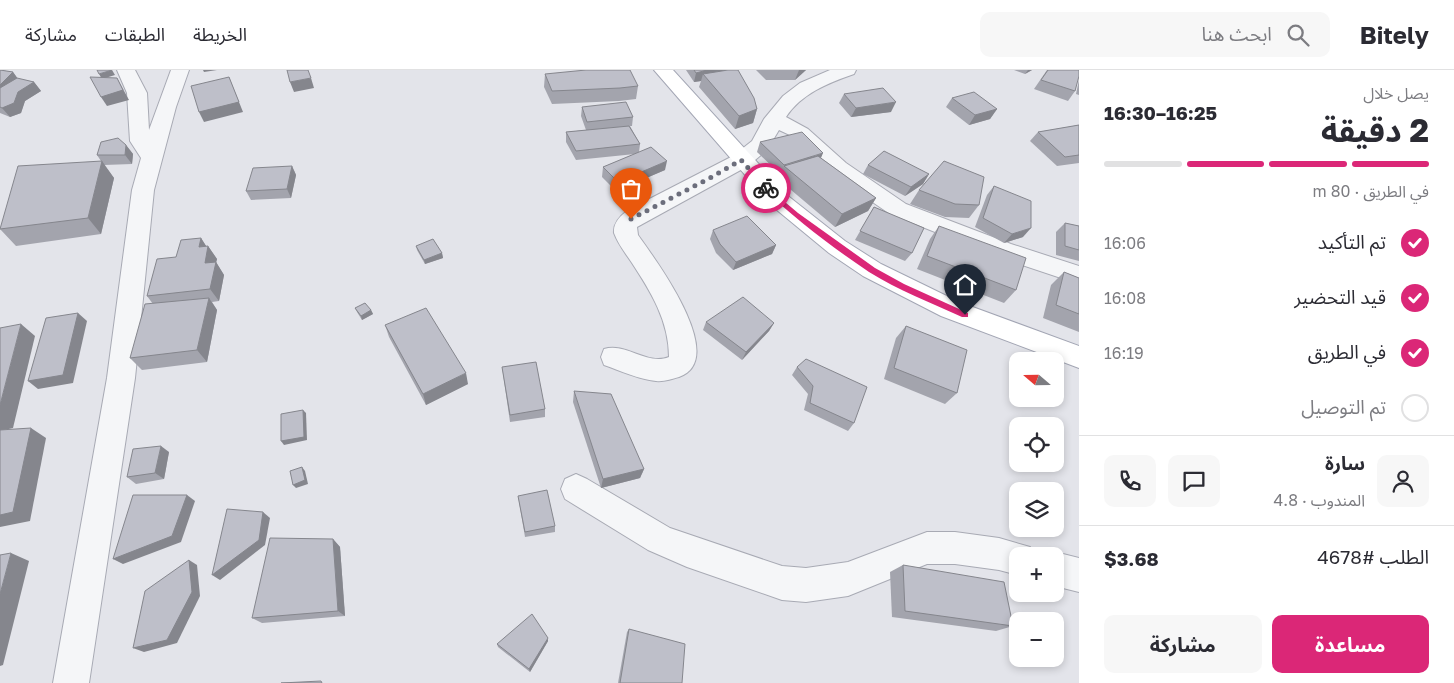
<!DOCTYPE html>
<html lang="ar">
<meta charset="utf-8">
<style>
:root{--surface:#fff;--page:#f7f7f7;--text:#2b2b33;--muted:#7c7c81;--line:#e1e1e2;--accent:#db2777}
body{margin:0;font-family:"Golos Text","Noto Sans Arabic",sans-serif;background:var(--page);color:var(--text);direction:rtl;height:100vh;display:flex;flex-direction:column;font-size:19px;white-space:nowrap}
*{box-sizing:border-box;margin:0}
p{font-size:16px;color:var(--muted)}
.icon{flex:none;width:28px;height:28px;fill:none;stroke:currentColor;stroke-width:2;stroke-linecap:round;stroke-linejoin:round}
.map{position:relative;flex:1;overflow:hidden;direction:ltr}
.side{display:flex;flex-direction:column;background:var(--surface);width:375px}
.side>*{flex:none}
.needle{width:32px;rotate:290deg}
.fabs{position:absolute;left:1009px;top:282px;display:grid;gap:10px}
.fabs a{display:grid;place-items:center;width:55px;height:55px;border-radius:10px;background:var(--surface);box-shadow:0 2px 8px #0003;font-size:25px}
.pin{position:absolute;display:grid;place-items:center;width:42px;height:42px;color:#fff;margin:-51px -21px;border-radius:50% 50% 50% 0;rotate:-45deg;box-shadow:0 0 5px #0007}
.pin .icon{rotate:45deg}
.courier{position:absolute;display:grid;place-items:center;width:50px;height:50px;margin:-25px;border:4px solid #db2777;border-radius:50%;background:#fff;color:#222;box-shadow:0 1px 6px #0007}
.head em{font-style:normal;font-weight:700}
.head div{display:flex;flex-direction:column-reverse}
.head{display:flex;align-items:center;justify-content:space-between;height:85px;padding:0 25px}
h1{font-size:32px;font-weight:700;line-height:38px}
.bar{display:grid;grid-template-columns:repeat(4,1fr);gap:8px 5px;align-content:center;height:60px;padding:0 25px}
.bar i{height:6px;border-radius:4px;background:var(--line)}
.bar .active{background:var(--accent)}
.bar p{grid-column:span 4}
.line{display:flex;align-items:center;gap:12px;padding:0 25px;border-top:1px solid var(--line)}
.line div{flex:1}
.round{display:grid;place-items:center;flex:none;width:52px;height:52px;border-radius:10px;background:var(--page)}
ol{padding:0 25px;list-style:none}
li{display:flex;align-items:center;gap:15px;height:55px}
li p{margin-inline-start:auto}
li .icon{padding:5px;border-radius:50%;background:var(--accent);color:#fff;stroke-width:4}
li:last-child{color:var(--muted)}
li i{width:28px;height:28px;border:2px solid var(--line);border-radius:50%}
.action{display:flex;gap:10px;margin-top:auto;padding:10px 25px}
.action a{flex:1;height:58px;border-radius:10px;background:var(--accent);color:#fff;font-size:20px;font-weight:700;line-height:58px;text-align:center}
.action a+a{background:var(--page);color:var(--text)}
header{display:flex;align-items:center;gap:30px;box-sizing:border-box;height:70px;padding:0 25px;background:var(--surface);border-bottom:1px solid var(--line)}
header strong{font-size:24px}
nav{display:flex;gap:28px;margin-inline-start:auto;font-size:18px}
.search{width:350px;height:45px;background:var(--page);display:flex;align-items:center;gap:12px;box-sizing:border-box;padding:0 18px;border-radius:10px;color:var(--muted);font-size:19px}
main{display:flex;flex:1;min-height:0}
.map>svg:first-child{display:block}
</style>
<header>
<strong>Bitely</strong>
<div class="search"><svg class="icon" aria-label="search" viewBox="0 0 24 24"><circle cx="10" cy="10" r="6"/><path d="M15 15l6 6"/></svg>ابحث هنا</div>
<nav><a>الخريطة</a><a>الطبقات</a><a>مشاركة</a></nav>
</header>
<main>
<section class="side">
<div class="head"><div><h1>2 دقيقة</h1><p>يصل خلال</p></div><em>16:25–16:30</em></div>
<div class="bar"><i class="active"></i><i class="active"></i><i class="active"></i><i></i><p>في الطريق · 80 m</p></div>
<ol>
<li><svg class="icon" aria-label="check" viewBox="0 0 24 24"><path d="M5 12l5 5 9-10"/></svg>تم التأكيد<p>16:06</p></li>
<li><svg class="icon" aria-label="check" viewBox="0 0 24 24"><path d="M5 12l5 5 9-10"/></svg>قيد التحضير<p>16:08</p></li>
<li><svg class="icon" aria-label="check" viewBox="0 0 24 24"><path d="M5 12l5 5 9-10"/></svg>في الطريق<p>16:19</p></li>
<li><i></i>تم التوصيل</li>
</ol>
<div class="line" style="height:90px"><a class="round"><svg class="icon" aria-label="person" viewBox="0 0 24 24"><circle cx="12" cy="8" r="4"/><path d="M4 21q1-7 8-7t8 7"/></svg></a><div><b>سارة</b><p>المندوب · 4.8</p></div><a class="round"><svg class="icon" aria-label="chat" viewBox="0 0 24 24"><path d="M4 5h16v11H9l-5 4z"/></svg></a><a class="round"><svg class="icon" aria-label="phone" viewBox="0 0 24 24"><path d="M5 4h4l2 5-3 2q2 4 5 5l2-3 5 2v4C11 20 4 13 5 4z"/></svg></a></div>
<div class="line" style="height:65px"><div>الطلب #4678</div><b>$3.68</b></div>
<div class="action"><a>مساعدة</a><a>مشاركة</a></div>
</section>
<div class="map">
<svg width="1079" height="613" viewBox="0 0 1079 613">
<rect width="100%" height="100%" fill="#e3e4ea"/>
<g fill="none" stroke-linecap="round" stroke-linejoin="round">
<g stroke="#a8aab4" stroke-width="2">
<g id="minor">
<polygon points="117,0 135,0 147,23 149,60 171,0 189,0 176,37 154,120 135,308 89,613 53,613 107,308 132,120 141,88 130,71 127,23"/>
<path d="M830 0H856L854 4C828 13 801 24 786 47L808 59 846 93 906 134 1011 174 1079 196V214L995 186 890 144 830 103 794 67 779 60 767 80 748 96 637 157 638 165C655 189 730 289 679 307 671 309 664 312 656 311 638 309 621 301 604 295L601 287 604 279C626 272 647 296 669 287 669 251 651 222 632 193 626 184 618 174 614 163 613 153 620 146 628 140L733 86 752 71 764 49 783 26 800 13Z"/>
<polygon points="576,404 587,409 670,458 782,496 806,498 848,492 927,462 955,462 999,468 1030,477 1033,486 1018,486 1018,505 999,500 955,494 927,494 848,526 806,532 782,530 687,497 648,480 565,429 561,419 565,409"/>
<polygon points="1055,482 1079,488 1079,522 1055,516 1055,486 1046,486"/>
</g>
</g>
<g stroke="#a3a6b4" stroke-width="2">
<polygon id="major" points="654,0 673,0 788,126 845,171 881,194 959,232 1079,276 1079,298 941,246 863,206 829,183 772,136"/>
</g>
<use href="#minor" fill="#f5f6f8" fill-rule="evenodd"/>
<use href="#major" fill="#fff" fill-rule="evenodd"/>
</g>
<g fill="#a3a4ad">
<polygon points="0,0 13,2 18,9 34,12 41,21 25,31 21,43 10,47 0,43"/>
<polygon points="686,0 725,0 757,39 753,53 735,59 699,17 701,11 694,12"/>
<polygon points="756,0 806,0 795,10 766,10"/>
<polygon points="1014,0 1032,0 1025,4"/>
<polygon points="1047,0 1079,0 1075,21 1068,31 1034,19"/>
<polygon points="545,4 638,16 636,29 619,31 552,34 544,17"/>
<polygon points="1079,10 1079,25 1076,24"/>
<polygon points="844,24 891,42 851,47 839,33"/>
<polygon points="952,28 997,39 990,49 969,55 946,37"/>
<polygon points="582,37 633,47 632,56 630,56 640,74 639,82 665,100 616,121 602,107 603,97 635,84 576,90 566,72 566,62 586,60 581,46"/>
<polygon points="1079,55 1079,93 1057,96 1030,71 1038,62"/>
<polygon points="760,72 821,88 876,128 868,141 835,157 778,109 780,104 757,82"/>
<polygon points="126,75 133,84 132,94 104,95 114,108 101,164 16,176 0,159 101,91 97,85"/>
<polygon points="868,95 929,104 923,114 905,126 863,104"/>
<polygon points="292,96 296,105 291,128 251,130 246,121"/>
<polygon points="994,116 1023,167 1004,173 975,157 987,125"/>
<polygon points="919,120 979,135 969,148 945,147 910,134"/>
<polygon points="874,137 912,183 905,191 855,170"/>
<polygon points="1065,153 1079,156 1079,191 1056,185 1056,162"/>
<polygon points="939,156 1016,220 1004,233 917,199 930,169"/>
<polygon points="713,160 776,175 772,184 733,200 716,183 710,169"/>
<polygon points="201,168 206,176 208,176 217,189 216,192 224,205 219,231 212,232 217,240 207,292 142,300 130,288 153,234 147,226"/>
<polygon points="416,176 442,183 443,188 425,194 417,180"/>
<polygon points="1064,202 1079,208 1079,262 1043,248 1051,215"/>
<polygon points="355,238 371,240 373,244 362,250 357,242"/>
<polygon points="706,252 774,253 769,261 742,290 703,260"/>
<polygon points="385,255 468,314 426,335 389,267"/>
<polygon points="906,256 957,323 945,334 884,309 896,268"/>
<polygon points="502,297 545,339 545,347 510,352"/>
<polygon points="797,297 854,353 848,361 804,340 808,324 792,305"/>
<polygon points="574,321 644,399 640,408 601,418 573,332"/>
<polygon points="169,382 164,409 136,414 127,407"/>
<polygon points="518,426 555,456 555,462 525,467"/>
<polygon points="333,469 340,477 345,546 262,553 252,548"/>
<polygon points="903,495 1013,556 996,561 892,547 890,502"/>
<polygon points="629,559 682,613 618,613 627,562"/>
<polygon points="548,571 530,602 498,577 497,574"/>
</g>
<g fill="#85868d">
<polygon points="112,0 115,5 102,9 99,4"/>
<polygon points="203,0 217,0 204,2"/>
<polygon points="707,0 725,0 724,4 703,4 701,11 694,12 696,3"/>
<polygon points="799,0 806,0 795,10"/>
<polygon points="1028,0 1032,0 1025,4"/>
<polygon points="13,2 20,12 0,30 0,15"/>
<polygon points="229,7 243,42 204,52 199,42"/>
<polygon points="117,8 129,30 107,36 101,27"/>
<polygon points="311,8 314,18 294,22 290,12"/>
<polygon points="34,12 41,21 25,31 21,43 10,47 2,38 18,22"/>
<polygon points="896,32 891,42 851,47 856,38"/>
<polygon points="757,39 753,53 735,59 739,46"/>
<polygon points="997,39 990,49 969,55 975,45"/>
<polygon points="126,75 133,84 132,94 125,85"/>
<polygon points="823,83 819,93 785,96"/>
<polygon points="102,91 114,108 101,164 88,148"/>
<polygon points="667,91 665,100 616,121 618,112"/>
<polygon points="292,96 296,105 291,128 287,119"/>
<polygon points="929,104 923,114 905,126 911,117"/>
<polygon points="876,128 868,141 835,157 842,144"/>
<polygon points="1031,158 1023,167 1004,173 1012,164"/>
<polygon points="201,168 208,179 208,176 217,189 213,205 216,192 224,205 219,231 210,219 205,193 199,177"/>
<polygon points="776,175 772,184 733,200 736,192"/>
<polygon points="442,183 443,188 425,194 424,190"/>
<polygon points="209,228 217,240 207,292 197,280"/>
<polygon points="371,240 373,244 362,250 361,246"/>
<polygon points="78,243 87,251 73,313 38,319 28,311"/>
<polygon points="774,253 769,261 742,290 746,282"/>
<polygon points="21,254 35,266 13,358 0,361 0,335"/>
<polygon points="466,303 468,314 426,335 423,324"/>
<polygon points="303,340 306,343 307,370 284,375 281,371"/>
<polygon points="31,358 46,368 30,451 0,457 0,445"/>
<polygon points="161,376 169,382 164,409 155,403"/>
<polygon points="302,397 305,401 308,414 296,418 293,415"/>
<polygon points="644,399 640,408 601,418 603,409"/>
<polygon points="187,425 195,431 181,472 123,494 113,489"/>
<polygon points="263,442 270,448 265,475 220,510 212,505"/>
<polygon points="333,469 340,477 345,546 338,541"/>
<polygon points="11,483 29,491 3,595 0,596 0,524"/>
<polygon points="189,490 197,495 200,526 177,573 144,582 133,578"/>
<polygon points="548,568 548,571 530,602 529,599"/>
</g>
<g fill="#bebfc9" stroke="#85868d">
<polygon points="0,0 13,2 0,15"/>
<polygon points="97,0 112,0 99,4"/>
<polygon points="287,0 308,0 311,8 290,12"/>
<polygon points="586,0 630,0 638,16 620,18 552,21 545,4"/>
<polygon points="694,0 707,0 696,3"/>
<polygon points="728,0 738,0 754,28 757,39 739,46 703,4"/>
<polygon points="1048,0 1079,0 1079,6 1075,21 1041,10"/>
<polygon points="90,7 117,8 123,20 101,27"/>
<polygon points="229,7 239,32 199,42 191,16"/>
<polygon points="17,8 34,12 18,22 14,33 2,38 0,37 0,18"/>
<polygon points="883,18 896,32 856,38 844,24"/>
<polygon points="974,22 997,39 975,45 952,28"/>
<polygon points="626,32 633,47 587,52 582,37"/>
<polygon points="1079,55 1079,85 1065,87 1038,62"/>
<polygon points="629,56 640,74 576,81 566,62"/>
<polygon points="802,62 823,83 784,95 760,72"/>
<polygon points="118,68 126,75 125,85 97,85 101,72"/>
<polygon points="651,77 667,91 618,112 603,97"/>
<polygon points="884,81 929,104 911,117 868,95"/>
<polygon points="818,86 876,128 842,144 784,96"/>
<polygon points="102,91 88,148 0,159 18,96"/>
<polygon points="944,91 984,107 979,135 955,134 919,120"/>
<polygon points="292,96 287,119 246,121 253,98"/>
<polygon points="994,116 1031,131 1031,158 1012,164 983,148"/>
<polygon points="874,137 924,158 912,183 860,161"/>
<polygon points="747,146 776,175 736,192 720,174 713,160"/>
<polygon points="1065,153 1079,156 1079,180 1065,176"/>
<polygon points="939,156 1026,188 1016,220 927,186"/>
<polygon points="201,168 199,177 208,176 205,193 216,192 210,219 147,226 157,189 176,187 181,170"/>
<polygon points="433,169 442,183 424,190 416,176"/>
<polygon points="1064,202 1079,208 1079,244 1056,235"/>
<polygon points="743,227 774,253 746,282 706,252"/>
<polygon points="209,228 197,280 130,288 145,234"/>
<polygon points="365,233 371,240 361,246 355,238"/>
<polygon points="426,238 466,303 423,324 385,255"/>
<polygon points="78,243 63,305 28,311 46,248"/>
<polygon points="21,254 0,335 0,258"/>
<polygon points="906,256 967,280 957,323 894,298"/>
<polygon points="806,289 867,317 854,353 810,333 813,316 797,297"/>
<polygon points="536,292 545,339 510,345 502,297"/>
<polygon points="574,321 611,324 644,399 603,409"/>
<polygon points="303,340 304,367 281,371 281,344"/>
<polygon points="31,358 13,442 0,445 0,360"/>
<polygon points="161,376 155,403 127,407 133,379"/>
<polygon points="302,397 305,410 293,415 290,401"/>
<polygon points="547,420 555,456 525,462 518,426"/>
<polygon points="133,425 187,425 172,466 113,489"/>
<polygon points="227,439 263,442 259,470 212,505"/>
<polygon points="270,468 333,469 338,541 252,548"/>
<polygon points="11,483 0,524 0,485"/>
<polygon points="189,490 192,522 167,570 133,578 145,521"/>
<polygon points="903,495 1004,512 1013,556 905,541"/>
<polygon points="532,544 548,568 529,599 497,574"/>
<polygon points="629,559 685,574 682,613 620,613"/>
<polygon points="321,611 322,613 281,613"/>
</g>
<path fill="#db2777" d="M766 116 798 143 875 198 904 214 968 243V247H962C931 233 898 220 869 202 832 177 796 150 764 119L763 118Z"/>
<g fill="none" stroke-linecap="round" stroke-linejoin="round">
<polyline stroke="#6c6e7c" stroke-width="5" stroke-dasharray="0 9" points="631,149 708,109 741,90 766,118"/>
</g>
</svg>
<div class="fabs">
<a><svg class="needle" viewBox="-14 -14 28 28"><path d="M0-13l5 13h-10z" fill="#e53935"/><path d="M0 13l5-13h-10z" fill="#7c7c81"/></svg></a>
<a><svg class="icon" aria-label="locate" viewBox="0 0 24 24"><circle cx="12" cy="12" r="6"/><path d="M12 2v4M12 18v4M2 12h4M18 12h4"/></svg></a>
<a><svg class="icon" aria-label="layers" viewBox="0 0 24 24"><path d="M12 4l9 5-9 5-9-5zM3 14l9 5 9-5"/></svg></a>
<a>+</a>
<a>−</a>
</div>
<div class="pin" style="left:631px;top:149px;background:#ea580c"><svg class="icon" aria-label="bag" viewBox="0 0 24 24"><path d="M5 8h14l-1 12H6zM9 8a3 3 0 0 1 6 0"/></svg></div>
<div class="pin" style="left:965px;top:245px;background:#1f2937"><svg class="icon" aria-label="home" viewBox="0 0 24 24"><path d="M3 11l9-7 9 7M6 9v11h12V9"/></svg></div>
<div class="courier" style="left:766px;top:118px"><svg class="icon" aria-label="bike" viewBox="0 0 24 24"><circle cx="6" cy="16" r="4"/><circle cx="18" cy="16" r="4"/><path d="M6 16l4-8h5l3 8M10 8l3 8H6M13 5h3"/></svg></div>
</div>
</main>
